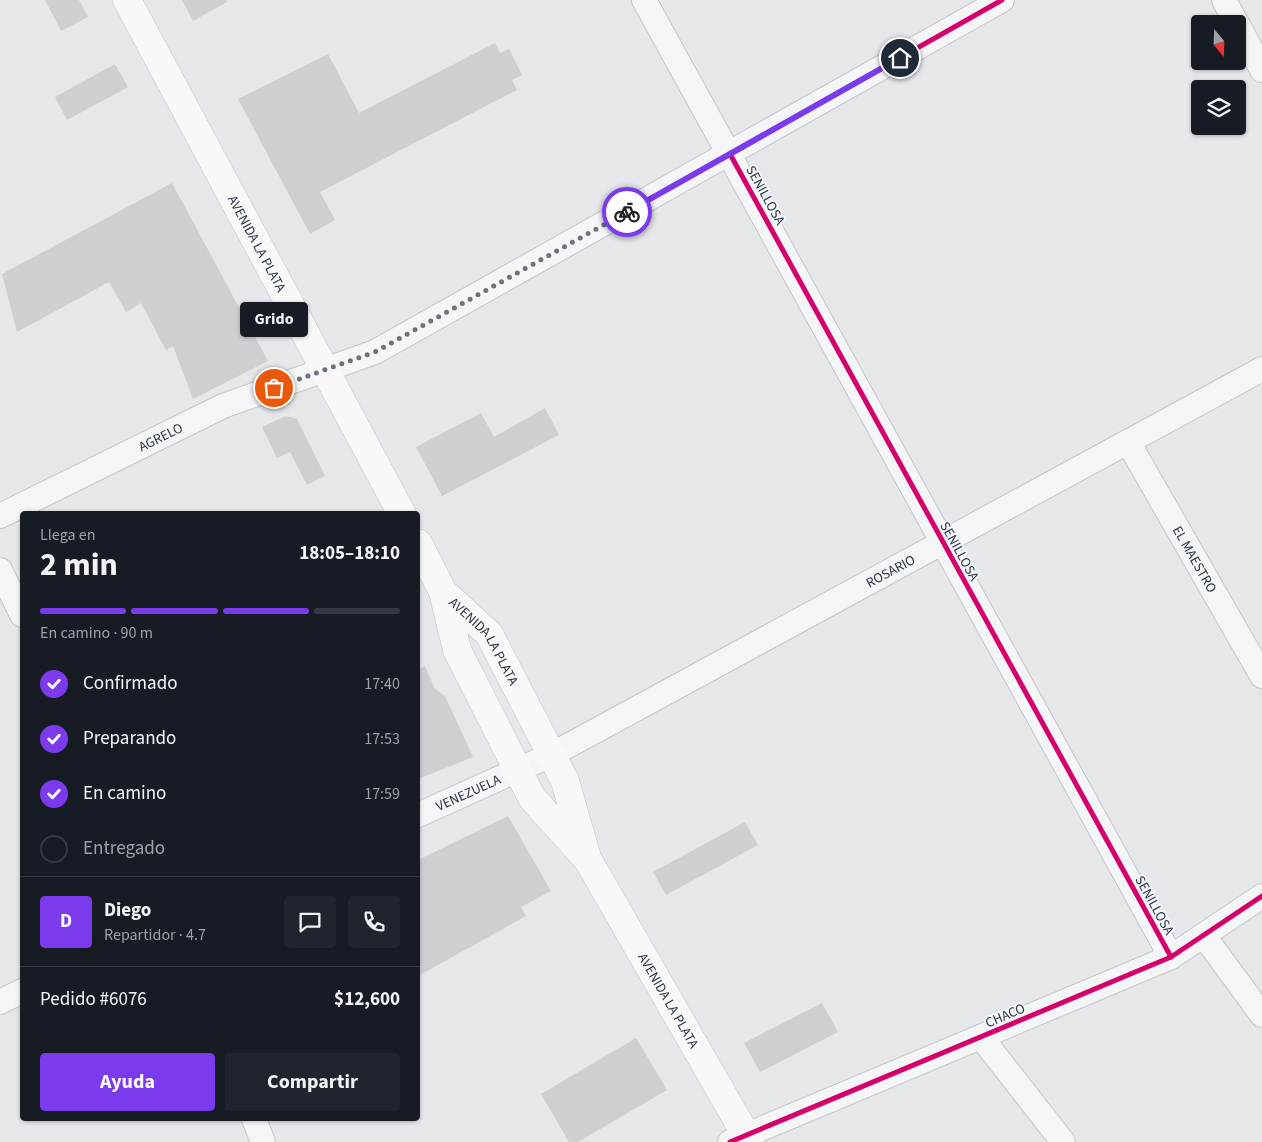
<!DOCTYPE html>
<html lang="es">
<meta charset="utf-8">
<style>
:root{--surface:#171b24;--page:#20242c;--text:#f1f3f6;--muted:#9ea1a6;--line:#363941;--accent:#7c3aed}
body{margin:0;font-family:"Source Sans 3",sans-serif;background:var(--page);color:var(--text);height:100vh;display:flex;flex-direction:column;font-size:19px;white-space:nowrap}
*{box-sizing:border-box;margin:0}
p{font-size:16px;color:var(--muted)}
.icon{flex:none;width:28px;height:28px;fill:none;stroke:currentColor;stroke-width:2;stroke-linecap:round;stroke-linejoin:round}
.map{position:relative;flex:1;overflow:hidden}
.sheet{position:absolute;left:20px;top:511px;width:400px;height:610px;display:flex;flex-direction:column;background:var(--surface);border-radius:5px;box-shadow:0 1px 4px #0004}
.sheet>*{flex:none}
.needle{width:32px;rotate:161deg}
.fabs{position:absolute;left:1191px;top:15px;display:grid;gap:10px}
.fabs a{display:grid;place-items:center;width:55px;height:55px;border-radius:5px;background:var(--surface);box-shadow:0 1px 4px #0004;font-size:25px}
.pin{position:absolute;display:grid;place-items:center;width:42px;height:42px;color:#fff;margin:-21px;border:2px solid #fff;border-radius:50%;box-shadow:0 1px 5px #0007}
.courier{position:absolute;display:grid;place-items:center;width:50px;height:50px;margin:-25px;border:4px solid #7c3aed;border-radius:50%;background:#fff;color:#222;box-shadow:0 1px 6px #0007}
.bubble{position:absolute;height:35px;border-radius:5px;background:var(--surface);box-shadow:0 1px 4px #0004;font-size:16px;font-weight:700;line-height:35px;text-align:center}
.head em{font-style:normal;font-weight:700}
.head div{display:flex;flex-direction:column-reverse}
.head{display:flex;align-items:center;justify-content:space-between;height:85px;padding:0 20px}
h1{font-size:32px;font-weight:700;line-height:38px}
.bar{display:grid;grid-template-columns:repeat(4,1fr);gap:8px 5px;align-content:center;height:60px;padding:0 20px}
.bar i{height:6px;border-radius:4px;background:var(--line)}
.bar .on{background:var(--accent)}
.bar p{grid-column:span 4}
.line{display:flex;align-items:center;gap:12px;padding:0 20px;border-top:1px solid var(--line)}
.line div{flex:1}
.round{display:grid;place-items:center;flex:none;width:52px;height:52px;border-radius:5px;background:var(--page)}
ol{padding:0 20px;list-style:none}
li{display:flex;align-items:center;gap:15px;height:55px}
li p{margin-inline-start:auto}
li .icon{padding:5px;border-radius:50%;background:var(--accent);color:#fff;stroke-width:4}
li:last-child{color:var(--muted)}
li i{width:28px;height:28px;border:2px solid var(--line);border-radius:50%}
.action{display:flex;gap:10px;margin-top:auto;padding:10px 20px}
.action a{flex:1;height:58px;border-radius:5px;background:var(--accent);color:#fff;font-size:20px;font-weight:700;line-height:58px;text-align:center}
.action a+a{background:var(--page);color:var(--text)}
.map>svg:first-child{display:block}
</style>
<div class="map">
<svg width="1262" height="1142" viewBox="0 0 1262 1142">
<rect width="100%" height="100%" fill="#e5e7ea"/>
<g fill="#cdcfd3">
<polygon points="45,0 79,0 88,17 61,31"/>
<polygon points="182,0 226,0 227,2 193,21"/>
<polygon points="495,43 500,53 509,49 522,75 512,80 517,90 320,192 335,220 310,234 238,99 328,54 359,113"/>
<polygon points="115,64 128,87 67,120 55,97"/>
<polygon points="172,183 268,361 193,399 173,346 166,350 141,303 126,312 109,282 17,332 2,274"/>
<polygon points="545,408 559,435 442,496 416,447 481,413 494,437"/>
<polygon points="286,416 297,419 325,476 307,485 290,452 277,458 262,427"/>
<polygon points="425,666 435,689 445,696 473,757 418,779 418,670"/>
<polygon points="508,816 551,891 521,907 526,916 418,976 418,860"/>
<polygon points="745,822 758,845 666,895 653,872"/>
<polygon points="822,1003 838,1032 760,1072 744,1043"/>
<polygon points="636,1038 667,1090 578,1142 569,1142 541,1094"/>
</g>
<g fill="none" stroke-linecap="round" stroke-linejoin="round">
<g stroke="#c3c5c8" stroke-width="26">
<g id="minor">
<polyline points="644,0 1171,957"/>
<polyline points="1224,0 1237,24"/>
<polyline points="1238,25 1262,70"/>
<path id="s1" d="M1128 442 1262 676"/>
<path id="s2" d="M0 516 223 406 375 352 1002 0"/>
<polyline points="0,570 22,615"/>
<path id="s3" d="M418 815 551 755 1262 369"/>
<polyline points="1204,936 1262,1015"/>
<polyline points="0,1002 22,991"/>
<polyline points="981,1037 1063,1142"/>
<polyline points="254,1119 263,1142"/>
<polyline points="730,1142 1171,957 1262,896"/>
</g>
</g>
<g stroke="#c1c4c8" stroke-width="29">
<g id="major">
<path id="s4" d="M127 0 402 514"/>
<path id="s5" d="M418 543 443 592 457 650 532 798 588 860 750 1142"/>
<path id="s6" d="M443 592 489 634 565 781 586 854"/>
</g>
</g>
<use href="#minor" stroke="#f4f5f7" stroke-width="24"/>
<use href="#major" stroke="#f8f8f8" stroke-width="28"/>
<g stroke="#f3f6f9" stroke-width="8">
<g id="cycleway">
<polyline points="1002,0 730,154 1171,957"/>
<polyline points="730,1142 1171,957 1262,896"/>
</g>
</g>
<use href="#cycleway" stroke="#d6006c" stroke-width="5"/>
</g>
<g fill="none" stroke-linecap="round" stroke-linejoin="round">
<polyline stroke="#6b737f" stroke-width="5" stroke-dasharray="0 9" points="274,388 375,352 627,212"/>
<polyline stroke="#7c3aed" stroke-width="6" points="627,212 900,58"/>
</g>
<g text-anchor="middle" stroke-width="4" stroke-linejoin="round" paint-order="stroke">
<g font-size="14" fill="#2a3545" stroke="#f3f6f9">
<text transform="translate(766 195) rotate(61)" y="5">SENILLOSA</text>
<text dy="5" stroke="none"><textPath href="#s4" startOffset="276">AVENIDA LA PLATA</textPath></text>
<text dy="5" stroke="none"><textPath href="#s2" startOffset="179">AGRELO</textPath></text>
<text transform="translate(960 551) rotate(61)" y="5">SENILLOSA</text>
<text dy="5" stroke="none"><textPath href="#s1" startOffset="135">EL MAESTRO</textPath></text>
<text dy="5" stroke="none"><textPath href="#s3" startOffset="532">ROSARIO</textPath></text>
<text dy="5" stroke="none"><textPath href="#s6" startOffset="65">AVENIDA LA PLATA</textPath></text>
<text dy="5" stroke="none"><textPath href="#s3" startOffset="55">VENEZUELA</textPath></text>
<text transform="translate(1155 905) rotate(61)" y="5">SENILLOSA</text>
<text dy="5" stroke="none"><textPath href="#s5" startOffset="526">AVENIDA LA PLATA</textPath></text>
<text transform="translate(1005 1015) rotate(-23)" y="5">CHACO</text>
</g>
</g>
</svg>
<div class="fabs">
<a><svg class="needle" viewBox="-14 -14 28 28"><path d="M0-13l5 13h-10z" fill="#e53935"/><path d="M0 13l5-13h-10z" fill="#9ea1a6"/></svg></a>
<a><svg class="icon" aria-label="layers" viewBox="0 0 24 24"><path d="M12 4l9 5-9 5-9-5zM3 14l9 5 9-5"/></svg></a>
</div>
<div class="pin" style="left:274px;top:388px;background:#ea580c"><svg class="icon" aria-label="bag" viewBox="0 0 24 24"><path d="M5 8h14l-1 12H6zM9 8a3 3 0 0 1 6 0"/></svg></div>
<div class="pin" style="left:900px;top:58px;background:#1f2937"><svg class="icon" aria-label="home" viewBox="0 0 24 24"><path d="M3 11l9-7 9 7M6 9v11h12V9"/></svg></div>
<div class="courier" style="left:627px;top:212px"><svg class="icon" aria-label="bike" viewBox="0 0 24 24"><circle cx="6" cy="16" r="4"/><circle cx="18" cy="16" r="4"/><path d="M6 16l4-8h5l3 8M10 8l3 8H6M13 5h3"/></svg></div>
<div class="bubble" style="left:240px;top:302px;width:68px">Grido</div>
<section class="sheet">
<div class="head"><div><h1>2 min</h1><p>Llega en</p></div><em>18:05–18:10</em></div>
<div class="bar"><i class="on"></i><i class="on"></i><i class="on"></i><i></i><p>En camino · 90 m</p></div>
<ol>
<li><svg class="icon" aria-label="check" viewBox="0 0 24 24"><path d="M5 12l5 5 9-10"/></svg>Confirmado<p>17:40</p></li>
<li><svg class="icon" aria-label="check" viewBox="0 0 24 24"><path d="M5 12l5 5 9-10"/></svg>Preparando<p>17:53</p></li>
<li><svg class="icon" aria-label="check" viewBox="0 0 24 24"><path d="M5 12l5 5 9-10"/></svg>En camino<p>17:59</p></li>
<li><i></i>Entregado</li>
</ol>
<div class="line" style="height:90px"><b class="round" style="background:var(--accent);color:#fff">D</b><div><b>Diego</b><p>Repartidor · 4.7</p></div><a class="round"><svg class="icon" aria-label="chat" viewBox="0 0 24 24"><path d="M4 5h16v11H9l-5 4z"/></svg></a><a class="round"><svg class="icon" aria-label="phone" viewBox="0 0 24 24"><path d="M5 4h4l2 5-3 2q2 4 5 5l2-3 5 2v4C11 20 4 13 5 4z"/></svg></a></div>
<div class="line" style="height:65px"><div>Pedido #6076</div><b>$12,600</b></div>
<div class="action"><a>Ayuda</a><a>Compartir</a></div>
</section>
</div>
